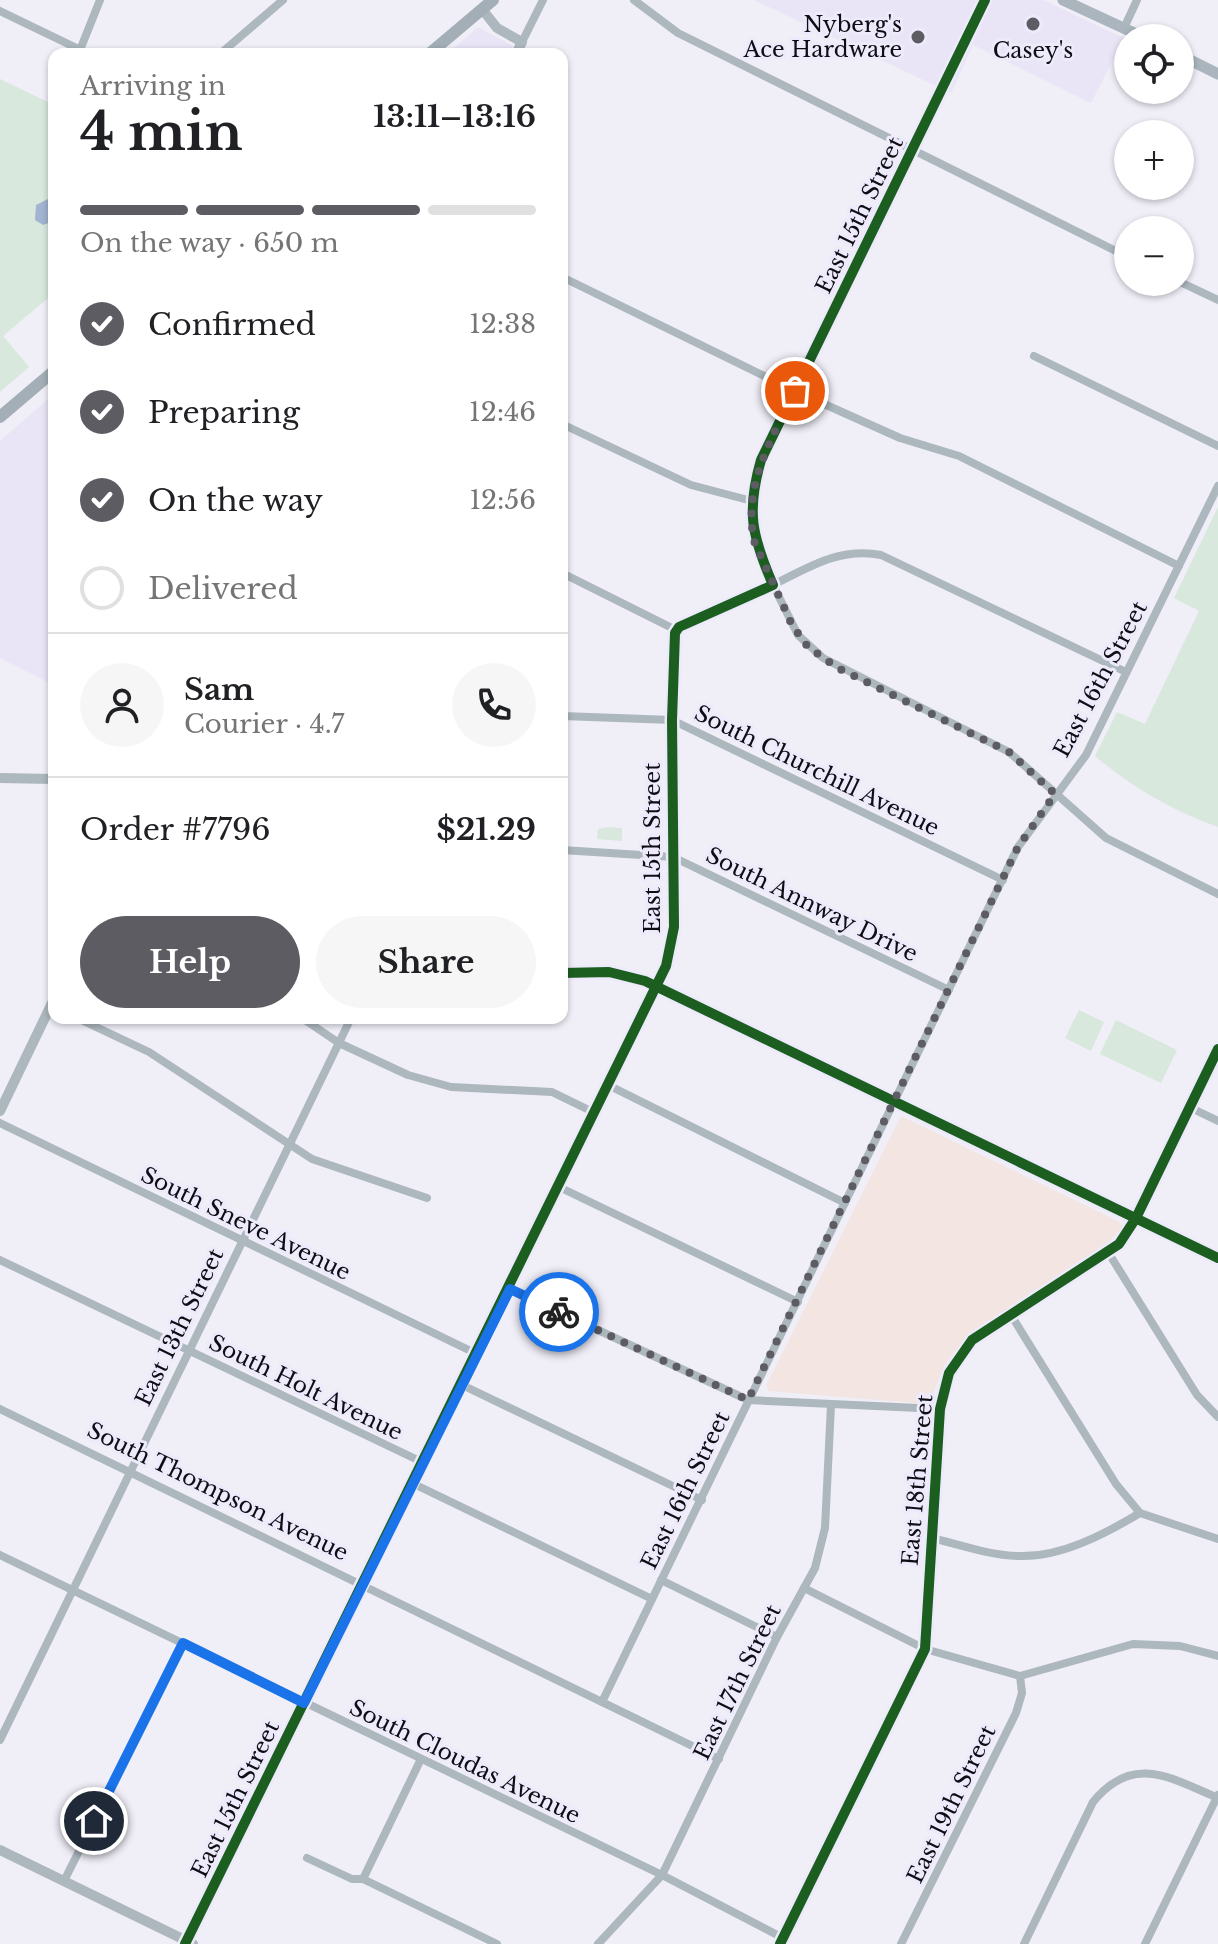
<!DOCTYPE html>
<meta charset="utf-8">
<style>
:root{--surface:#fff;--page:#f6f6f6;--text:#202124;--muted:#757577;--line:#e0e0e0;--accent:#5d5c63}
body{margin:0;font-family:"Libre Baskerville",serif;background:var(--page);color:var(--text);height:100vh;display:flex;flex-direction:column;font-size:30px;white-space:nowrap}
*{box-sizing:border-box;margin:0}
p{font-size:26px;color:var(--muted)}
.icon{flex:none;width:44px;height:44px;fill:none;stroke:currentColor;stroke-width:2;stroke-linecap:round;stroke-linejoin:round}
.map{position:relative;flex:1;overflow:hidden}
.details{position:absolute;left:48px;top:48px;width:520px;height:976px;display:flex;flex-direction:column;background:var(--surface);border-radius:16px;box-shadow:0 2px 6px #0004}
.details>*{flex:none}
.tools{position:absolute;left:1114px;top:24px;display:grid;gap:16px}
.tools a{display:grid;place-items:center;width:80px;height:80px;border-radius:50%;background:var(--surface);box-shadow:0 2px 6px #0004;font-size:40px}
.pin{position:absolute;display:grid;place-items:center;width:68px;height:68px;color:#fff;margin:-34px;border:4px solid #fff;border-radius:50%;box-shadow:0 2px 8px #0007}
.courier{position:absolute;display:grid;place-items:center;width:80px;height:80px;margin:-40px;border:6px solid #1a73e8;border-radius:50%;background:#fff;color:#222;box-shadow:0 2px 10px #0007}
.headline em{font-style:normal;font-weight:700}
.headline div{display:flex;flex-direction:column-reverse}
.headline{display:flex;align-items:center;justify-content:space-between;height:136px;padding:0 32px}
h1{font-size:52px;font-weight:700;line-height:60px}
.bar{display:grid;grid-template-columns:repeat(4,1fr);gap:12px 8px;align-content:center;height:96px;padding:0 32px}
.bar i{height:10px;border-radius:6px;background:var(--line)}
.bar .current{background:var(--accent)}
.bar p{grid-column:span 4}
.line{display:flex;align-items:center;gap:20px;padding:0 32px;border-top:2px solid var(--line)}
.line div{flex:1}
.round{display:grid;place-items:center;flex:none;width:84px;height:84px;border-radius:42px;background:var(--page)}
ol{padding:0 32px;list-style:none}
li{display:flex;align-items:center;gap:24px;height:88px}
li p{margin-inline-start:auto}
li .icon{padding:8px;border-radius:50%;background:var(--accent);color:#fff;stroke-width:4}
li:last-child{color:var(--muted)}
li i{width:44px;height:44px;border:4px solid var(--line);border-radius:50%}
.action{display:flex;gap:16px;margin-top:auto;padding:16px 32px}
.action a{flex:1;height:92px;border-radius:48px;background:var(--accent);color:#fff;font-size:32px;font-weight:700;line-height:92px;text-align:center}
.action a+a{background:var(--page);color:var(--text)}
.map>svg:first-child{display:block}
</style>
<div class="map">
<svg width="1218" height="1944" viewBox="0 0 1218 1944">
<rect width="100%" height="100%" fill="#f0eef7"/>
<g fill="#e9e5f6">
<polygon points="754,0 1043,0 1124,38 1091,103 973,45 951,93"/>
<polygon points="478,27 513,46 509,54 447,54"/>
<polygon points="54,394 54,685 0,658 0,441"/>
</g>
<polygon fill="#f2e5e2" points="901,1116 1118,1221 1123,1227 1097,1254 997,1317 963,1342 944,1366 929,1404 769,1391 766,1386"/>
<g fill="#d8e8dd">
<polygon points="0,79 54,105 54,293 3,336 29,367 0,392"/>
<path d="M1218 507V827C1171 810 1133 788 1095 756L1117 712 1145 724 1199 611 1174 598Z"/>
<polygon points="608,827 622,828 622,841 597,839 598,829"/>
<polygon points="1079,1010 1104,1022 1091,1051 1065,1038"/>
<polygon points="1116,1020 1177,1050 1161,1083 1100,1054"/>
</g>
<polygon fill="#a2b4d1" points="54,196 54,221 43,225 35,220 36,205"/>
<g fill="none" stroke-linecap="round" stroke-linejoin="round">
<g stroke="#acb7be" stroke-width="8">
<polyline points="634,0 678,33 1128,257"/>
<polyline points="0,11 89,54"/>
<polyline points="1124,28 1137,0"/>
<polyline points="522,42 543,0"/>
<polyline points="80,50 100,0"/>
<polyline points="220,54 283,0"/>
<polyline points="562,277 795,391 900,438 959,456 1179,566"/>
<polyline points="1180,282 1218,300"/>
<polyline points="1034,356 1218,446"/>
<polyline points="562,424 691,485 752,501"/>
<polyline points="562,573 676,630"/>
<path d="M1126 672 881 555C840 547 809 567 773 585L798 635 823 658 1009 752 1106 838 1218 894"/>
<polyline points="562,716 672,720 1003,880"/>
<polyline points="562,850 673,857 949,990"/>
<polyline points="77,1018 149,1052 312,1159 427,1198"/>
<polyline points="302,1018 339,1043 408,1075 451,1087 552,1092 595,1113"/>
<polyline points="608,1085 845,1203"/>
<polyline points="1189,1107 1218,1121"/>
<polyline points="0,1123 477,1354"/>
<polyline points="559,1187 798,1302"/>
<polyline points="1108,1252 1197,1395 1218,1417"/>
<polyline points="0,1260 424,1463"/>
<polyline points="510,1289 748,1400 940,1409"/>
<polyline points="1011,1315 1116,1484 1140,1513 1218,1539"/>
<polyline points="462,1385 702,1500"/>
<polyline points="0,1409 719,1759"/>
<polyline points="414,1484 652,1599"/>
<path d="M932 1538C960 1545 989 1555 1018 1556 1060 1558 1105 1534 1140 1513"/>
<polyline points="0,1555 662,1875 783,1938"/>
<polyline points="661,1580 777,1637"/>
<polyline points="804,1588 925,1649 1020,1676 1133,1644 1180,1646 1218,1656"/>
<polyline points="602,1702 1018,847 1086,755 1218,486"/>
<polyline points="0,1740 351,1018"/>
<polyline points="307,1858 352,1879 363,1879 497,1944"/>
<polyline points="363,1879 420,1761"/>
<polyline points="64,1881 183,1643"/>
<path d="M185 1943 666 966 674 927 672 720 675 633 679 627 773 585C752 536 746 512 761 460L985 0"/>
<polyline points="598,1944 662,1875 777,1637 815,1568 825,1528 831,1405"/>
<polyline points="901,1944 1016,1713 1022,1693 1020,1676"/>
<path d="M1024 1944 1093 1802C1133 1753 1171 1778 1218 1798"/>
<polyline points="1145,1944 1218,1795"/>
</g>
<g stroke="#acb7be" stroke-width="10">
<polyline points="482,9 497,28 522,42 516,54"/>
<polyline points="0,778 54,779"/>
<polyline points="562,973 609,972 645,981 1218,1258"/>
<polyline points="0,1111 54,999"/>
<polyline points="0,1850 193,1944"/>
<polyline points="780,1944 925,1649 940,1409 949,1373 972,1340 1119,1244 1136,1218 1218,1049"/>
</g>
<g stroke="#aab5bd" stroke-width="11">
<polyline points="1063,0 1145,38"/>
<polyline points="1180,55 1218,74"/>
</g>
<g stroke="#a3aeb6" stroke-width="12">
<polyline points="429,54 493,0"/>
<polyline points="0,417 54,371"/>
</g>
<g stroke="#edeafb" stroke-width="15">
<g id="cycleway">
<polyline points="562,973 609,972 645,981 1218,1258"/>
<path d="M185 1944 666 966 674 927 672 720 675 633 679 627 773 585C752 536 746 512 761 460L985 0"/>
<polyline points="780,1944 925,1649 940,1409 949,1373 972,1340 1119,1244 1136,1218 1218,1049"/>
</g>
</g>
<use href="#cycleway" stroke="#1b5e20" stroke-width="10"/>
</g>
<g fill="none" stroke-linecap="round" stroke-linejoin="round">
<path stroke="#5d5c63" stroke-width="8" stroke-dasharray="0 14.4" d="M559 1312 748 1400 1018 847 1055 794 1009 752 838 668 808 647 792 625 754 541C743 485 771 440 795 391"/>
<polyline stroke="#1a73e8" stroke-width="10" points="94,1821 183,1643 304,1703 510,1289 559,1312"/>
</g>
<g fill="#5d5c63" stroke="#edeafb" stroke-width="3">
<circle cx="1033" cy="24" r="8"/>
<circle cx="918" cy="37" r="8"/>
</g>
<g text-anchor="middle" stroke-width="6" stroke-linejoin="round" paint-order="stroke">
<g font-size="22" fill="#0e0d13" stroke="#edeafb" text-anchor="end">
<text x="902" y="32">Nyberg's<tspan x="902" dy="25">Ace Hardware</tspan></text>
<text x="1033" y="58" text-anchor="middle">Casey's</text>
</g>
<g font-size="22" fill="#0e0d13" stroke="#edeafb">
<text transform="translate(859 215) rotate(-64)" y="8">East 15th Street</text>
<text transform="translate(1100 679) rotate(-62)" y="8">East 16th Street</text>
<text transform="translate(817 770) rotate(26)" y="8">South Churchill Avenue</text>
<text transform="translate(652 848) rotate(-90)" y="8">East 15th Street</text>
<text transform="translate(812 904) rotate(26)" y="8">South Annway Drive</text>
<text transform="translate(246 1223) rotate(26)" y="8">South Sneve Avenue</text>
<text transform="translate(179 1327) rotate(-64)" y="8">East 13th Street</text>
<text transform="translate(306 1387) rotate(26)" y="8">South Holt Avenue</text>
<text transform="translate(917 1480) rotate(-85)" y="8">East 18th Street</text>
<text transform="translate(685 1490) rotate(-64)" y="8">East 16th Street</text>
<text transform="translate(218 1491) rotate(26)" y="8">South Thompson Avenue</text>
<text transform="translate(737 1682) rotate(-64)" y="8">East 17th Street</text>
<text transform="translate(465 1761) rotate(26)" y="8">South Cloudas Avenue</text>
<text transform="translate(235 1799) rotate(-64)" y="8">East 15th Street</text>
<text transform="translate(951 1804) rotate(-64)" y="8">East 19th Street</text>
</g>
</g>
</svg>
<div class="tools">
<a><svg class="icon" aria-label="locate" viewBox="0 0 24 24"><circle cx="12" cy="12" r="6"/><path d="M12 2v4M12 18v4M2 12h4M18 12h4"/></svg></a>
<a>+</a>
<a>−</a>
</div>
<div class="pin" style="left:795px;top:391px;background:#ea580c"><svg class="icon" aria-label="bag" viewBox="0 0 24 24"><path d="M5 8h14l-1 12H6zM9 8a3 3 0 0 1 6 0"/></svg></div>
<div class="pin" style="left:94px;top:1821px;background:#1f2937"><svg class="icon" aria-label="home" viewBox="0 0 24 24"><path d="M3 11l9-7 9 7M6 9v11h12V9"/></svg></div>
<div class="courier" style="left:559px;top:1312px"><svg class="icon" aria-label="bike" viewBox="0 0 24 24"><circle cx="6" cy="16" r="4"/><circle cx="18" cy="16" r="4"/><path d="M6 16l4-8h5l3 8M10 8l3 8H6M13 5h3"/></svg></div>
<section class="details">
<div class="headline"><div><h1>4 min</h1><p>Arriving in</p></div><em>13:11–13:16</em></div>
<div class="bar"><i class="current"></i><i class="current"></i><i class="current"></i><i></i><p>On the way · 650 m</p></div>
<ol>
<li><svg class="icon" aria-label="check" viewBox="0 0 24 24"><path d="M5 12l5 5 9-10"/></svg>Confirmed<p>12:38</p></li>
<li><svg class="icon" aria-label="check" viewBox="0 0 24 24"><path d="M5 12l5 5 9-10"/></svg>Preparing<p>12:46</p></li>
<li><svg class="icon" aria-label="check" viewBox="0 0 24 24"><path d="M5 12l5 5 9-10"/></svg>On the way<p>12:56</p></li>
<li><i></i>Delivered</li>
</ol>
<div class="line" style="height:144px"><a class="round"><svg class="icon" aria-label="person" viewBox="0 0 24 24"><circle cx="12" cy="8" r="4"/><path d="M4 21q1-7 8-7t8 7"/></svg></a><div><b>Sam</b><p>Courier · 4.7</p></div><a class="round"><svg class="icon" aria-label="phone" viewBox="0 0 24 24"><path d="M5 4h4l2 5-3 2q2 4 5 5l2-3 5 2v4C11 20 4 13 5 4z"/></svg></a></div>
<div class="line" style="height:104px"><div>Order #7796</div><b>$21.29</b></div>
<div class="action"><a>Help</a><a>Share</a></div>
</section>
</div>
